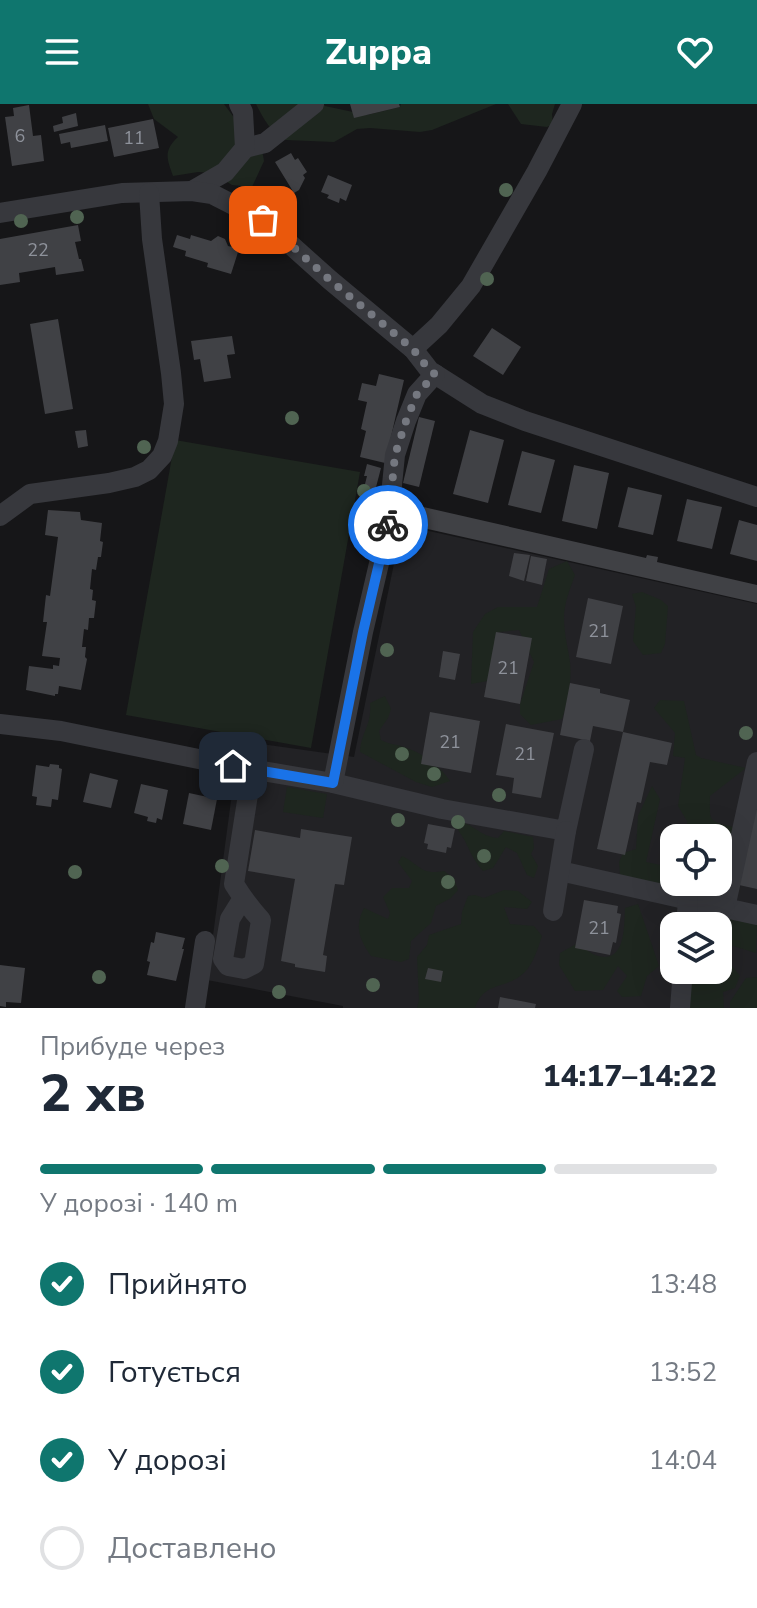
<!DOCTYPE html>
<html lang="uk">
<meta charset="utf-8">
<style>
:root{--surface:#fff;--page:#f2f2f3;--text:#1f2937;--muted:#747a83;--line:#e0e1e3;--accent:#0f766e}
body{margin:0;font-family:"Nunito Sans",sans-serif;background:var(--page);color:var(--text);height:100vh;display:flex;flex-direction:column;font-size:30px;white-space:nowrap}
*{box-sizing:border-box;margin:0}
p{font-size:26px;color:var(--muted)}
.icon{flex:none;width:44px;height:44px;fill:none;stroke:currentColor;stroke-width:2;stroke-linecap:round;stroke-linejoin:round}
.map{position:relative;height:904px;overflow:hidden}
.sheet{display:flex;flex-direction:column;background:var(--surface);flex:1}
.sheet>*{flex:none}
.controls{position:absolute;left:660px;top:720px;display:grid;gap:16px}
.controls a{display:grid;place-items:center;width:72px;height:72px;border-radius:16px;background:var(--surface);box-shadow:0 8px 32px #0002;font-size:40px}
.pin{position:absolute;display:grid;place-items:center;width:68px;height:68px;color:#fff;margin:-34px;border-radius:16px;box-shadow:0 4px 12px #0006}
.courier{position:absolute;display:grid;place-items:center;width:80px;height:80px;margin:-40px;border:6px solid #1a73e8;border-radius:50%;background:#fff;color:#222;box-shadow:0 2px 10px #0007}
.headline em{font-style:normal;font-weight:800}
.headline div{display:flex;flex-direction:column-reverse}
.headline{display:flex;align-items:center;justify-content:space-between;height:136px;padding:0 40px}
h1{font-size:52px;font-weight:800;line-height:60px}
.bar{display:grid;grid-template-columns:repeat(4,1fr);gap:12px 8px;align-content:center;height:96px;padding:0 40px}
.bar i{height:10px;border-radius:6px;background:var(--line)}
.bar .current{background:var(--accent)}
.bar p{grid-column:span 4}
ol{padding:0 40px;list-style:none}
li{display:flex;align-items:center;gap:24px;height:88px}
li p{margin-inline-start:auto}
li .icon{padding:8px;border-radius:50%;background:var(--accent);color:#fff;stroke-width:4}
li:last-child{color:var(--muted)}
li i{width:44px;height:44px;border:4px solid var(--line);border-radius:50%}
header{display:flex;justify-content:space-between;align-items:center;height:104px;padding:0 40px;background:var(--accent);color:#fff;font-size:36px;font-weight:800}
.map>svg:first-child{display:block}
</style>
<header><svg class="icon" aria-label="menu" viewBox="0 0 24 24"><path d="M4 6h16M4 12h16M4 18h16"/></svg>Zuppa<svg class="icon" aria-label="heart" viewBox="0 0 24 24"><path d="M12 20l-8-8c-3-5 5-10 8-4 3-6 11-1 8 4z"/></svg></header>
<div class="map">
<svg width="757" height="904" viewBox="0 0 757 904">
<rect width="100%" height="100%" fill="#161618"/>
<path fill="#222225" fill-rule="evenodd" d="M402 421 757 500V904H343V902L207 876 239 637 354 653ZM674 734H718V778H674ZM674 822H718V866H674Z"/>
<g fill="#1e261f">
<path d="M148 0H224L250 35 262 45 264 57 252 83 232 81 213 69 198 68 173 72C167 55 163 47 178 33L154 15Z"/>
<path d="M256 0H323L325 2 367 11 400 3 401 0H496L432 26 420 28 370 24 357 25 334 38 286 36C271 29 263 14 256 0Z"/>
<polygon points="508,0 555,0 552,10 553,20 547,23 521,20"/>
<polygon points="175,336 360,368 311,644 126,611"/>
<path d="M567 457 575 471C570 485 564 499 564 514 564 529 568 544 570 558 572 576 568 598 562 615L531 621 520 610V600L534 558 519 526 499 528 487 577 471 580 473 528 485 510 498 503H537L549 465Z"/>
<polygon points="642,488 661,496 668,502 665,540 661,549 643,551 633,537 636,503 632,490"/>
<path d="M385 592 391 605 388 614 379 627 381 636C390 641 398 640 407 644 424 650 441 663 450 677L432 683 416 678 360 648C361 628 372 621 370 599Z"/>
<path d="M660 596 684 597 696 651 701 654 746 664 710 692C710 718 707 716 733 723L724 776 697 788 623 773 620 770 619 758 623 749 636 745 638 712 652 682 660 695 646 758 665 762 672 746 674 747V778H718V734H687V717L678 702 685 654 673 652 675 629 654 604Z"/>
<polygon points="287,683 327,690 323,714 283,708"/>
<path d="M453 716C471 717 480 733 498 734L504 727 533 733 534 744 531 750 538 762 534 774 527 771 517 749 506 743 493 764 483 767C475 758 471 750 466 739 462 730 456 725 453 716Z"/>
<path d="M402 752C422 762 420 771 444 767L454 774 458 786 451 794 436 802 431 819 411 837 409 855 401 858 371 852C360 836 354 823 364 804L388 815 390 809 383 793 392 784H409L412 777 398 758Z"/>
<path d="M504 786 518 787 532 798 527 805 504 803 510 820 534 822 542 832C538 844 534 858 525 868 507 886 484 876 475 904H417L419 896 417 853 427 841 429 831 461 820 462 808 468 792 475 791 484 794Z"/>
<path d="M638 800 659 862 647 872 641 892 622 893 617 887 627 872 618 862 603 886 575 887 559 861 560 849 578 839C583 843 590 849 595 851 626 862 624 823 625 804Z"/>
<polygon points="691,806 757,821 756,849 733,842 719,845 740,872 735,884 723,888 724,904 691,904 688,901 687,866 718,866 718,822 688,822"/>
<polygon points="757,873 757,904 730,904 730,898 746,874"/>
</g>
<g fill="#404145">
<polygon points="350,0 399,0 400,3 354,14"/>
<polygon points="29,1 33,32 41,31 44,57 12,62 5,13 14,12 13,4"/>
<polygon points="76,9 78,22 54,28 53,22 63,19 62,13"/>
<polygon points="153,15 159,44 114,53 108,24"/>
<polygon points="105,21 108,37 71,44 70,38 61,40 59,30"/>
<polygon points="291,49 295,56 298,54 307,68 303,71 305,74 299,86 294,89 275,58"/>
<polygon points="328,71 352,81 346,97 340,94 339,99 327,94 329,91 321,88"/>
<polygon points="78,121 81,137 75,138 79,155 81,155 84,167 56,171 55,163 19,169 20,178 0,181 0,135"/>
<polygon points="177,131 190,135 191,131 211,137 218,132 225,135 228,142 239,145 231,170 207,163 208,159 185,152 186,147 173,143"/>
<polygon points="58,215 73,305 45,310 30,220"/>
<polygon points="492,224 521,243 503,271 473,252"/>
<polygon points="232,232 235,250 227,251 231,274 204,278 200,255 194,256 191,237"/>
<polygon points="379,270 404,276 385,359 360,353 366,327 361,325 367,298 358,296 362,279 376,282"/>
<polygon points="419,313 435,317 419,383 403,379"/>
<polygon points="86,326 88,342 78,344 75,327"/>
<polygon points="470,326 504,336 488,399 453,390"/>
<polygon points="522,347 555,356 541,409 508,401"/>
<polygon points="367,360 381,364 375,387 364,384 367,372 364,372"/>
<polygon points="574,361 609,369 597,425 562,417"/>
<polygon points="628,383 662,391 653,431 618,423"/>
<polygon points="687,395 722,403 712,445 677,437"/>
<polygon points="406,399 646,454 647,451 658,453 657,458 757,481 757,499 401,419"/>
<polygon points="48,406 80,408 81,416 102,419 100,437 103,438 101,453 98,453 96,466 92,465 90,485 93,486 92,496 96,497 94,514 89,514 88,526 84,525 82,543 86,543 85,553 87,555 81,586 59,582 58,590 55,590 55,592 26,586 29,562 53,565 53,561 59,562 60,554 42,552 47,518 43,518 46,491 50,492 58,433 45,431"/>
<polygon points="739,416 757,421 757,457 730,450"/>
<polygon points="514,449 530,451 524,477 509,472"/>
<polygon points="531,452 547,455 542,481 526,477"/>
<polygon points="588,494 623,502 611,560 576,553"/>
<polygon points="496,528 532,534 520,600 484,593"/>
<polygon points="443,547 460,550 455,576 439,573"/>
<polygon points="570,579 600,585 600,589 630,596 623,628 593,622 590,637 560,631"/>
<polygon points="430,608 480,617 471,669 421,660"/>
<polygon points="506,620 554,629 541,694 512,689 514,674 496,671"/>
<polygon points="623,628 672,639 667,661 650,658 641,699 637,698 625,751 597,745"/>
<polygon points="50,660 59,661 59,664 62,665 58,696 52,695 51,703 36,701 37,693 32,692 36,661 49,663"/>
<polygon points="90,669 118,676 111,704 83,698"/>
<polygon points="141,680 168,686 162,716 157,714 156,719 147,717 148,713 134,709"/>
<polygon points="189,689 217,695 211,726 183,720"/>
<polygon points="756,705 757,706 757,785 739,781"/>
<polygon points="428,720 455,725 451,744 447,743 446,749 427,745 428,740 424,739"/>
<polygon points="301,725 352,733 344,781 335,780 323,851 327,852 325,868 295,863 295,860 281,857 295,775 248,767 255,726 300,734"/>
<polygon points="584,796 618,802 617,809 621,810 616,839 613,838 610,851 575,844"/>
<polygon points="156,828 185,834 182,845 184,845 176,877 147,871 150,858 147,857 151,838 154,839"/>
<polygon points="0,861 25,864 21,899 6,898 6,903 0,902"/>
<polygon points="428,864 443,867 441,878 425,875"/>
<polygon points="500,893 536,900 535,904 498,904"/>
</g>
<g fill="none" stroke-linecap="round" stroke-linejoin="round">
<g stroke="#37383d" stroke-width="20">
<polyline points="245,44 265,39 314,0"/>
<polyline points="192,87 225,68 245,44 243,8 239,0"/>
<polyline points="0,109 122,89 192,87 212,90 263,116 330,176 413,245 430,267 482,300 525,317 757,393"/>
<polyline points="413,245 439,221 471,182 537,67 572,0"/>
<polyline points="0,412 30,390 109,379 135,373 149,366 162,352 168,337 174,300 171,269 152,135 149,89"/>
<polyline points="0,620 61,627 233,662 333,679 442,705 566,727 584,645"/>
<polyline points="757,658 725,804 757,811"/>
<polyline points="333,679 363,528 388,421 395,351 406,317 417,290 435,270"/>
<polyline points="560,767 725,804"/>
<path d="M243 794 230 815 223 855 228 862 244 865 254 860 261 816C250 804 242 793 234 780L252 665"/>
<polyline points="553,807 566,727"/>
<polyline points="686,822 688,796"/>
<polyline points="195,904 205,837"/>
<polyline points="680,904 683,866"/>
</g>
</g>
<g fill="#506452">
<circle cx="506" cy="86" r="7"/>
<circle cx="77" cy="113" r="7"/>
<circle cx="21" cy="117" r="7"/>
<circle cx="487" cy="175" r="7"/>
<circle cx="292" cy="314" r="7"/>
<circle cx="144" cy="343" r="7"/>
<circle cx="364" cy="387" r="7"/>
<circle cx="367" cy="411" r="7"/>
<circle cx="387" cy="546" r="7"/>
<circle cx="746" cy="629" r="7"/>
<circle cx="402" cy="650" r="7"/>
<circle cx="434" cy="670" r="7"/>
<circle cx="499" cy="691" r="7"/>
<circle cx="398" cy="716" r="7"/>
<circle cx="458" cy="718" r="7"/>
<circle cx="484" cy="752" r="7"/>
<circle cx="222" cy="762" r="7"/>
<circle cx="75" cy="768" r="7"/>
<circle cx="448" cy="778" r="7"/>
<circle cx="99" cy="873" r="7"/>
<circle cx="373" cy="881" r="7"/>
<circle cx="279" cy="888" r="7"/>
</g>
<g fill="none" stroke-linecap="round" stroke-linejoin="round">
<polyline stroke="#757880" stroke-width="8" stroke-dasharray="0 14.4" points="263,116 330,176 413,245 430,267 435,270 417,290 406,317 395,351 388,421"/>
<polyline stroke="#1a73e8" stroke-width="10" points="233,662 333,679 363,528 388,421"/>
</g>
<g text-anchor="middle" stroke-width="6" stroke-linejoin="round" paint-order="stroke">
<g font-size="18" fill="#8e929b">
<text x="20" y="38">6</text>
<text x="134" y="40">11</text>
<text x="38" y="152">22</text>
<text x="599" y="533">21</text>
<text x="508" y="570">21</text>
<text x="450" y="644">21</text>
<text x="525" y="656">21</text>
<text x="599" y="830">21</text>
</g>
</g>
</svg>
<div class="controls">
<a><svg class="icon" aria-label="locate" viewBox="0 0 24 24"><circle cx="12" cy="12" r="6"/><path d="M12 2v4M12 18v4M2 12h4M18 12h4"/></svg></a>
<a><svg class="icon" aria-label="layers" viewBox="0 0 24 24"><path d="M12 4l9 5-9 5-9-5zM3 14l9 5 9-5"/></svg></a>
</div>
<div class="pin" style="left:263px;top:116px;background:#ea580c"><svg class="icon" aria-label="bag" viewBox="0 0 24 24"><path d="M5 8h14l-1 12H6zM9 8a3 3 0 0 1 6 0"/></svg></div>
<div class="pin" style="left:233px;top:662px;background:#1f2937"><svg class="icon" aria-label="home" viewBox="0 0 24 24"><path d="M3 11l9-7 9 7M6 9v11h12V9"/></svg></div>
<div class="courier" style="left:388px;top:421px"><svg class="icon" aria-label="bike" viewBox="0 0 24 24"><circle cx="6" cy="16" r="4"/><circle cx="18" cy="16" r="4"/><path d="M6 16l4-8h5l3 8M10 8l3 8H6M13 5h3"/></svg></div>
</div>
<section class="sheet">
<div class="headline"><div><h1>2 хв</h1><p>Прибуде через</p></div><em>14:17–14:22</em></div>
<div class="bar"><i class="current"></i><i class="current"></i><i class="current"></i><i></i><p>У дорозі · 140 m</p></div>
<ol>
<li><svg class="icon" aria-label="check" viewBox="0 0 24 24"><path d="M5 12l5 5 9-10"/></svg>Прийнято<p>13:48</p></li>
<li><svg class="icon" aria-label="check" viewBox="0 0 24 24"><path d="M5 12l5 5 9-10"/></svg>Готується<p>13:52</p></li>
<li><svg class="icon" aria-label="check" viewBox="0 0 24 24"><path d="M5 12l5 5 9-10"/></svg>У дорозі<p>14:04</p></li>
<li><i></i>Доставлено</li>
</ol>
</section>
